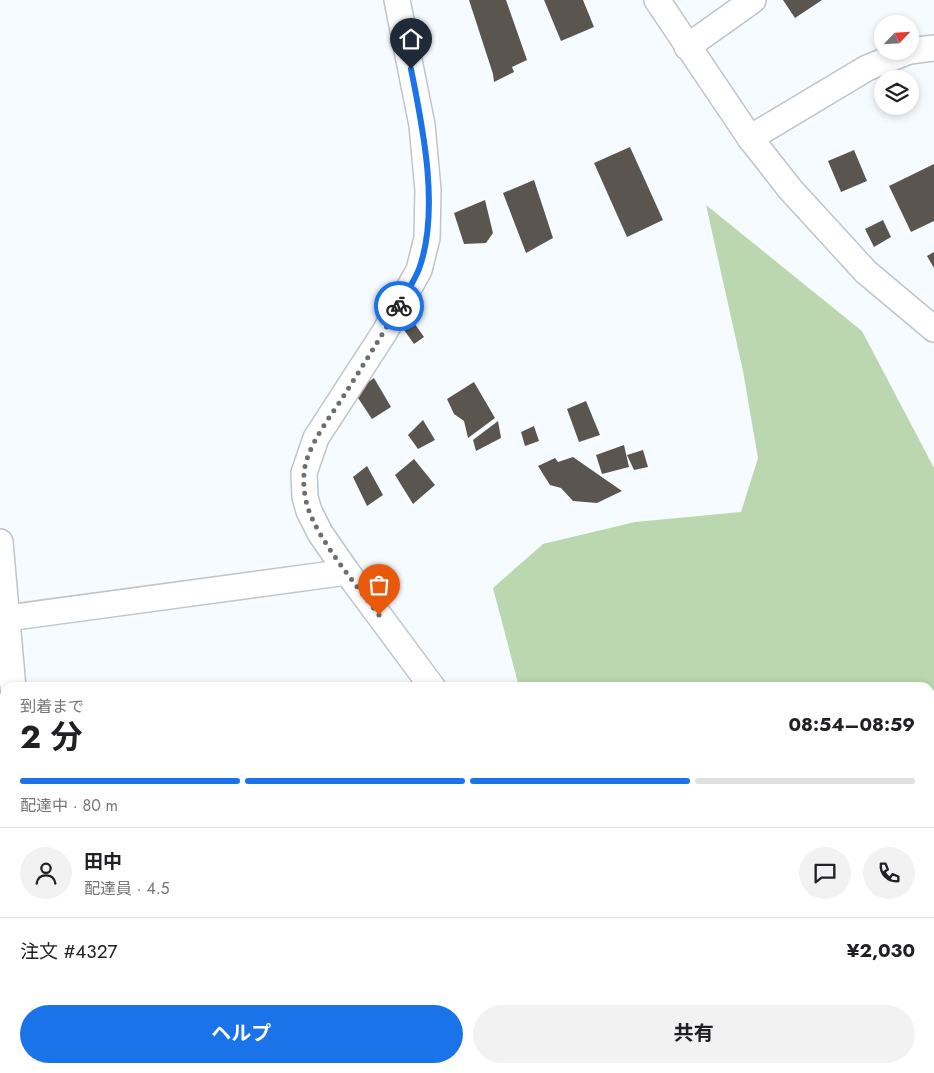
<!DOCTYPE html>
<html lang="ja">
<meta charset="utf-8">
<style>
:root{--surface:#fff;--page:#f2f2f2;--text:#202124;--muted:#757577;--line:#e0e0e0;--accent:#1a73e8}
body{margin:0;font-family:Jost,"Noto Sans JP",sans-serif;background:var(--page);color:var(--text);height:100vh;display:flex;flex-direction:column;font-size:19px;white-space:nowrap}
*{box-sizing:border-box;margin:0}
p{font-size:16px;color:var(--muted)}
.icon{flex:none;width:28px;height:28px;fill:none;stroke:currentColor;stroke-width:2;stroke-linecap:round;stroke-linejoin:round}
.map{position:relative;flex:1;overflow:hidden}
.sheet{position:absolute;left:0px;top:682px;width:935px;height:391px;display:flex;flex-direction:column;background:var(--surface);border-radius:15px 15px 0 0;box-shadow:0 2px 8px #0003}
.sheet>*{flex:none}
.needle{width:32px;rotate:65deg}
.fabs{position:absolute;left:874px;top:15px;display:grid;gap:10px}
.fabs a{display:grid;place-items:center;width:45px;height:45px;border-radius:50%;background:var(--surface);box-shadow:0 2px 8px #0003;font-size:25px}
.pin{position:absolute;display:grid;place-items:center;width:42px;height:42px;color:#fff;margin:-51px -21px;border-radius:50% 50% 50% 0;rotate:-45deg;box-shadow:0 0 5px #0007}
.pin .icon{rotate:45deg}
.courier{position:absolute;display:grid;place-items:center;width:50px;height:50px;margin:-25px;border:4px solid #1a73e8;border-radius:50%;background:#fff;color:#222;box-shadow:0 1px 6px #0007}
.head em{font-style:normal;font-weight:700}
.head div{display:flex;flex-direction:column-reverse}
.head{display:flex;align-items:center;justify-content:space-between;height:85px;padding:0 20px}
h1{font-size:32px;font-weight:700;line-height:38px}
.bar{display:grid;grid-template-columns:repeat(4,1fr);gap:8px 5px;align-content:center;height:60px;padding:0 20px}
.bar i{height:6px;border-radius:4px;background:var(--line)}
.bar .on{background:var(--accent)}
.bar p{grid-column:span 4}
.line{display:flex;align-items:center;gap:12px;padding:0 20px;border-top:1px solid var(--line)}
.line div{flex:1}
.round{display:grid;place-items:center;flex:none;width:52px;height:52px;border-radius:26px;background:var(--page)}
.action{display:flex;gap:10px;margin-top:auto;padding:10px 20px}
.action a{flex:1;height:58px;border-radius:30px;background:var(--accent);color:#fff;font-size:20px;font-weight:700;line-height:58px;text-align:center}
.action a+a{background:var(--page);color:var(--text)}
.map>svg:first-child{display:block}
</style>
<div class="map">
<svg width="934" height="1073" viewBox="0 0 934 1073">
<rect width="100%" height="100%" fill="#f6fbff"/>
<polygon fill="#bad7af" points="706,205 862,331 934,468 934,1073 759,1073 758,1069 930,1069 930,688 553,688 518,683 493,588 543,544 635,522 741,512 758,458 743,371"/>
<g fill="#5b554f">
<polygon points="469,0 506,0 527,60 512,67 514,72 494,82 493,74"/>
<polygon points="544,0 583,0 594,27 561,41"/>
<polygon points="783,0 822,0 795,18"/>
<polygon points="630,147 663,220 627,237 594,163"/>
<polygon points="854,150 867,181 841,192 828,161"/>
<polygon points="934,164 934,221 911,232 889,186"/>
<polygon points="534,180 553,238 526,253 503,193"/>
<polygon points="485,200 493,233 486,243 464,244 454,213"/>
<polygon points="883,220 891,237 874,247 865,229"/>
<polygon points="934,252 934,268 927,256"/>
<polygon points="412,320 424,337 414,344 402,327"/>
<polygon points="374,378 391,407 372,419 354,392"/>
<polygon points="474,382 495,418 468,438 464,421 454,414 447,399"/>
<polygon points="586,401 600,435 579,442 567,409"/>
<polygon points="423,420 435,440 418,449 408,435"/>
<polygon points="498,421 501,438 476,451 473,440"/>
<polygon points="534,426 539,441 525,446 521,432"/>
<polygon points="624,445 629,467 602,474 596,455"/>
<polygon points="643,450 648,467 634,470 627,455"/>
<polygon points="573,457 622,491 597,503 573,501 561,488 550,485 538,466 555,458 558,462"/>
<polygon points="414,459 435,485 413,504 395,475"/>
<polygon points="367,466 383,495 367,506 353,477"/>
<polygon points="618,1069 624,1069 625,1073 609,1073 609,1071"/>
<polygon points="640,1069 670,1069 671,1072 642,1073"/>
</g>
<g fill="none" stroke-linecap="round" stroke-linejoin="round">
<g stroke="#bdc5cb" stroke-width="28">
<g id="minor">
<polyline points="397,0 422,125 428,190 427,238 419,270 384,333 316,438 304,473 305,497 309,511 320,533 347,572 433,688"/>
<polyline points="657,0 750,138 790,189 866,272 934,329"/>
<polyline points="687,47 753,0"/>
<polyline points="910,51 934,48"/>
<polyline points="750,138 867,68 909,51"/>
<polyline points="0,542 13,688"/>
<polyline points="0,619 347,572"/>
<polyline points="46,1069 46,1073"/>
<polyline points="597,1073 598,1069"/>
</g>
</g>
<use href="#minor" stroke="#fff" stroke-width="25"/>
</g>
<g fill="none" stroke-linecap="round" stroke-linejoin="round">
<path stroke="#6b6f71" stroke-width="5" stroke-dasharray="0 9" d="M379 615C357 586 322 545 309 511 305 500 303 486 304 474 305 449 330 417 343 397 362 367 381 337 399 306"/>
<path stroke="#1a73e8" stroke-width="6" d="M399 306C405 294 414 282 419 269 440 211 423 128 411 69"/>
</g>
</svg>
<div class="fabs">
<a><svg class="needle" viewBox="-14 -14 28 28"><path d="M0-13l5 13h-10z" fill="#e53935"/><path d="M0 13l5-13h-10z" fill="#757577"/></svg></a>
<a><svg class="icon" aria-label="layers" viewBox="0 0 24 24"><path d="M12 4l9 5-9 5-9-5zM3 14l9 5 9-5"/></svg></a>
</div>
<div class="pin" style="left:379px;top:615px;background:#ea580c"><svg class="icon" aria-label="bag" viewBox="0 0 24 24"><path d="M5 8h14l-1 12H6zM9 8a3 3 0 0 1 6 0"/></svg></div>
<div class="pin" style="left:411px;top:69px;background:#1f2937"><svg class="icon" aria-label="home" viewBox="0 0 24 24"><path d="M3 11l9-7 9 7M6 9v11h12V9"/></svg></div>
<div class="courier" style="left:399px;top:306px"><svg class="icon" aria-label="bike" viewBox="0 0 24 24"><circle cx="6" cy="16" r="4"/><circle cx="18" cy="16" r="4"/><path d="M6 16l4-8h5l3 8M10 8l3 8H6M13 5h3"/></svg></div>
<section class="sheet">
<div class="head"><div><h1>2 分</h1><p>到着まで</p></div><em>08:54–08:59</em></div>
<div class="bar"><i class="on"></i><i class="on"></i><i class="on"></i><i></i><p>配達中 · 80 m</p></div>
<div class="line" style="height:90px"><a class="round"><svg class="icon" aria-label="person" viewBox="0 0 24 24"><circle cx="12" cy="8" r="4"/><path d="M4 21q1-7 8-7t8 7"/></svg></a><div><b>田中</b><p>配達員 · 4.5</p></div><a class="round"><svg class="icon" aria-label="chat" viewBox="0 0 24 24"><path d="M4 5h16v11H9l-5 4z"/></svg></a><a class="round"><svg class="icon" aria-label="phone" viewBox="0 0 24 24"><path d="M5 4h4l2 5-3 2q2 4 5 5l2-3 5 2v4C11 20 4 13 5 4z"/></svg></a></div>
<div class="line" style="height:65px"><div>注文 #4327</div><b>¥2,030</b></div>
<div class="action"><a>ヘルプ</a><a>共有</a></div>
</section>
</div>
